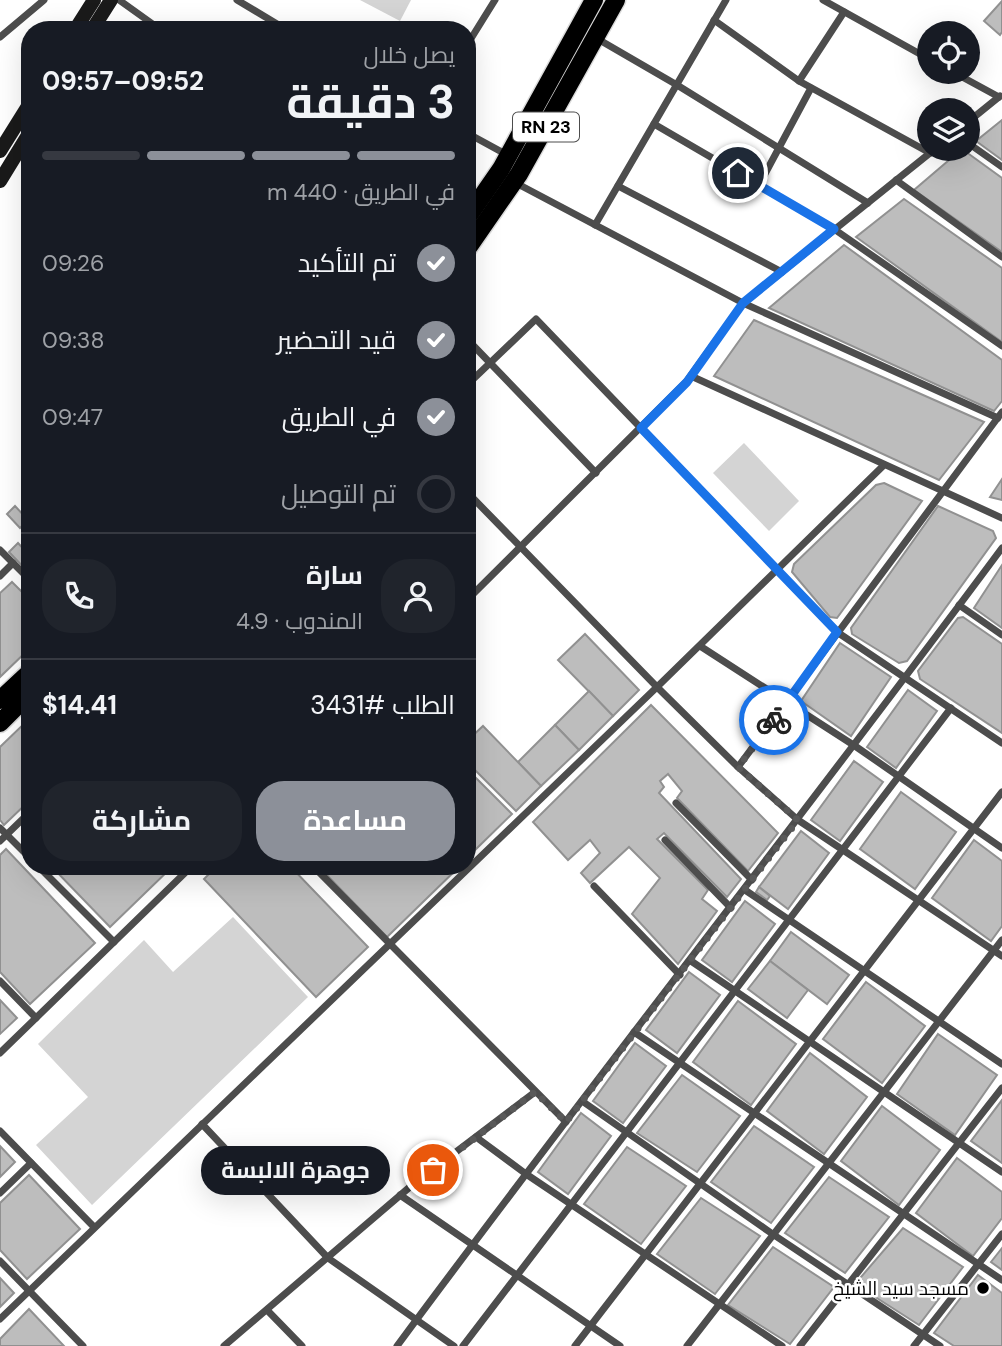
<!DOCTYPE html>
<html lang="ar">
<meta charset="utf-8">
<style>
:root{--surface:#171b24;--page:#20242c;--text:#f1f3f6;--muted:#9ea1a6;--line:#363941;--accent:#8c9099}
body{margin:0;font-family:"DM Sans",Cairo,sans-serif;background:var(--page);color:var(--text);direction:rtl;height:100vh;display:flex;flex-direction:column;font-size:26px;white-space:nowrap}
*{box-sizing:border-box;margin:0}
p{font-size:23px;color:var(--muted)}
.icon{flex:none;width:38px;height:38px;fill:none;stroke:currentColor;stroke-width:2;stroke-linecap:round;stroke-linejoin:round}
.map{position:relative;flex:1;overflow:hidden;direction:ltr}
.drawer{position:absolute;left:21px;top:21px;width:455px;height:854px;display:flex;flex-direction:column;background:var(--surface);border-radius:28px;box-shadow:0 7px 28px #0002;direction:rtl}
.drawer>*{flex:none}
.tools{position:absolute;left:917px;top:21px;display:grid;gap:14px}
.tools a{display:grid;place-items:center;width:63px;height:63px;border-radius:50%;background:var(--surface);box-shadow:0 7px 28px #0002;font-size:35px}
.pin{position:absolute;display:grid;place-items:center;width:60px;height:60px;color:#fff;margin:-30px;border:4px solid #fff;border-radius:50%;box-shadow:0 2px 7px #0007}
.courier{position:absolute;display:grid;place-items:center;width:70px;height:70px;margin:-35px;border:5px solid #1a73e8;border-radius:50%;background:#fff;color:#222;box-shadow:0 2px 9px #0007}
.bubble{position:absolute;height:49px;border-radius:24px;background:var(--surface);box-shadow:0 7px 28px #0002;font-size:23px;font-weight:700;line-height:49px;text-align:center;direction:rtl}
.overview em{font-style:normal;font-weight:700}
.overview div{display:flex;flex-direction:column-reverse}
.overview{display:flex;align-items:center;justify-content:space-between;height:119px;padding:0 21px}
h1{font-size:46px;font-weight:700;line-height:52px}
.bar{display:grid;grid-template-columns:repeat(4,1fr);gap:10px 7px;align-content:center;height:84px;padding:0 21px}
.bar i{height:9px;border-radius:5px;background:var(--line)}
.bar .on{background:var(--accent)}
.bar p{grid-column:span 4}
.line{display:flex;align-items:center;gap:18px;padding:0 21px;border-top:2px solid var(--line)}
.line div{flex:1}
.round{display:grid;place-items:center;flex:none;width:74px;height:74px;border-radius:28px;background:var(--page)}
ol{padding:0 21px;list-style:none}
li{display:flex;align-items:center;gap:21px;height:77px}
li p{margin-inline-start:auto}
li .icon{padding:7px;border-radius:50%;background:var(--accent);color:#fff;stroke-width:4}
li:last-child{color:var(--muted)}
li i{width:38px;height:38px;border:4px solid var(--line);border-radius:50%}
.primary-button{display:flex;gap:14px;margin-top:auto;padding:14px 21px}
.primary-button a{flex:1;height:80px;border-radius:28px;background:var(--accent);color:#fff;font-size:28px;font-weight:700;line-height:80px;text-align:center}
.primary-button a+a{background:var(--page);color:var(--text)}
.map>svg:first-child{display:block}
</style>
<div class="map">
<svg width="1002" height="1346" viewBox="0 0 1002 1346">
<rect width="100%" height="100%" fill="#fff"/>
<g fill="#d4d4d4">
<polygon points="360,0 411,0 400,21"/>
<polygon points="744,443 799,501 769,531 713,473"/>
<polygon points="233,917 308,997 92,1205 36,1145 88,1097 38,1044 144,940 173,972"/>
</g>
<g fill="#bdbdbd" stroke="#919191" stroke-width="2">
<polygon points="1002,1 1002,32 1000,35 984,21"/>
<polygon points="1002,120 1002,160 976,141"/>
<polygon points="962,149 1002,178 1002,252 914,190"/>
<polygon points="904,199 1002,268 1002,342 856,237"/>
<polygon points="844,245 1002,360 1002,401 994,411 769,308"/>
<polygon points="754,320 984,422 939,480 714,376"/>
<polygon points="1002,479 1002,500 990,497"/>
<polygon points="884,483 922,501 837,618 830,617 792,572 794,564 876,485"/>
<polygon points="15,506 28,520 20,528 7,514"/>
<polygon points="938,506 993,531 996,538 907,661 899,663 852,634 851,628"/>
<polygon points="18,543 30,556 30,574 9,552"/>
<polygon points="1002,565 1002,628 974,608"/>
<polygon points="12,582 30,600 30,648 0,677 0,593"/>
<polygon points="963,617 1002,644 1002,733 920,679 918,671 958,618"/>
<polygon points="585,634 639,690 613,716 558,660"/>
<polygon points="840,643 891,677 851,736 801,701"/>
<polygon points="908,690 937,711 896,768 867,747"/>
<polygon points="589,691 613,716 579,750 555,725"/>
<polygon points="651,705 778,833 748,871 677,798 682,791 668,774 660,781 664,787 659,793 741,879 727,897 664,833 657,839 708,890 702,899 717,911 678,964 632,914 660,878 629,847 590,883 581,873 600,853 590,840 568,860 533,822"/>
<polygon points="30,718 30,800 4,825 0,820 0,747"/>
<polygon points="555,725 579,750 541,786 518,762"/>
<polygon points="483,726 541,786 516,811 467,762 467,741"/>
<polygon points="854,761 883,782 840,841 811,820"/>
<polygon points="467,769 512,814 473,852 467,846"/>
<polygon points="901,792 956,832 915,889 860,849"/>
<polygon points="801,831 829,853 788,909 759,887"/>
<polygon points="974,840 1002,861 1002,926 991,941 932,898"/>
<polygon points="6,849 95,943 30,1004 0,972 0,855"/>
<polygon points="51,866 173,866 110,927"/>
<polygon points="217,866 290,866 368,947 316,997 204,879"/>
<polygon points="318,866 460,866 387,937"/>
<polygon points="759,887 770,896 767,900 756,892"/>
<polygon points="745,901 775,924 732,982 702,960"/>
<polygon points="791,932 849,975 827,1004 770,961"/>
<polygon points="770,961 808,990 787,1018 748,989"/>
<polygon points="689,972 720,995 677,1053 646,1030"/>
<polygon points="866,982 925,1026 882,1083 823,1039"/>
<polygon points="0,1000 17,1018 0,1034"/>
<polygon points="738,1001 796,1044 751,1105 693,1062"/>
<polygon points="938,1034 997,1075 955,1135 897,1094"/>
<polygon points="635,1043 666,1066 623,1123 593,1101"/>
<polygon points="810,1053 867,1097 824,1154 767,1111"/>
<polygon points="682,1075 740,1116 697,1172 637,1133"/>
<polygon points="1002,1100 1002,1163 971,1141"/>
<polygon points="882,1106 940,1150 899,1205 841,1161"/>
<polygon points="581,1113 611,1136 568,1194 538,1172"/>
<polygon points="754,1126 814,1167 771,1223 711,1182"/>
<polygon points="0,1146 15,1162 0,1177"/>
<polygon points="627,1147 686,1186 641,1244 584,1204"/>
<polygon points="957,1158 1002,1192 1002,1218 973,1256 916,1213"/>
<polygon points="29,1175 80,1229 27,1279 0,1250 0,1203"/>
<polygon points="829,1177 889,1217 845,1273 785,1233"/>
<polygon points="701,1198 760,1236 715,1294 657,1254"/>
<polygon points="903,1228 963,1267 919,1325 855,1284"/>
<polygon points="773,1247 834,1287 790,1344 728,1305"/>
<polygon points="1002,1248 1002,1270 991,1262"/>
<polygon points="978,1275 1002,1293 1002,1346 954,1346 934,1333"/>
<polygon points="0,1278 14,1293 0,1307"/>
<polygon points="29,1309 64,1346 0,1346 0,1339"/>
</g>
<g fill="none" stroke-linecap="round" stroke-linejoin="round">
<g stroke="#dbdbdb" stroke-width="21">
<g id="primary">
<polyline points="467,218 501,169 594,0"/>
<polyline points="467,249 519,174 616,0"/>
<polyline points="0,700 30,672"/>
<polyline points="0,723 30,693"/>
</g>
</g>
<g stroke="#4d4d4d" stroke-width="7">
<polyline points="119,0 161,30"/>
<polyline points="237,0 287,30"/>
<polyline points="823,0 929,59"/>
<polyline points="714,20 799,81 930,153"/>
<polyline points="0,37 44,0"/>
<polyline points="596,38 677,85 868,203"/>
<polyline points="467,45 495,0"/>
<polyline points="953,72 999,97"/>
<polyline points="799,81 844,12"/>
<polyline points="968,122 1000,96"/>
<polyline points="654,124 834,229 1002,346"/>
<polyline points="467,133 509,156"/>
<polyline points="968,143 1002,167"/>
<polyline points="896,180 1002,257"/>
<polyline points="514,182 743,303 998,418"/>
<polyline points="759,185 811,88"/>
<polyline points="618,186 782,272"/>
<polyline points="595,225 726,0"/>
<polyline points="467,339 596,473"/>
<polyline points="691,376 1002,518"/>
<polyline points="467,385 536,319 837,632 1002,743"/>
<polyline points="467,492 657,687 738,767 798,820 1002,956"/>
<polyline points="0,550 30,580"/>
<polyline points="0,576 13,563"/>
<polyline points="467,600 686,382 743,303 935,149"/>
<polyline points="959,605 1002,635"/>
<polyline points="700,646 855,746 1002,848"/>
<polyline points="738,767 1002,412"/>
<polyline points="676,803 752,880"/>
<polyline points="0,828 30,858"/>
<polyline points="665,840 731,908"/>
<polyline points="0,841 30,812"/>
<polyline points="38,866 114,942"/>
<polyline points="313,866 566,1122"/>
<polyline points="594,886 680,975"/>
<polyline points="745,890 1002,1064"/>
<polyline points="691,961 1002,1172"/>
<polyline points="0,981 36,1018"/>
<polyline points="634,1032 1002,1280"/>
<polyline points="0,1053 192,866"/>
<polyline points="582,1101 774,1235 940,1346"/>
<polyline points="202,1124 328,1258 454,1346"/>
<polyline points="0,1131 94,1227"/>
<polyline points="476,1137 526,1174 782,1346"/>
<polyline points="0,1193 31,1163"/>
<polyline points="400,1195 620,1346"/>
<polyline points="0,1261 83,1346"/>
<polyline points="267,1310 302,1346"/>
<polyline points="0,1319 657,687 884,465"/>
<polyline points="224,1346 411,1186 535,1092"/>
<path d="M397 1346C596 1077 803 816 1002 548"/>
<polyline points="463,1346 951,708"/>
<polyline points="575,1346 1002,792"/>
<polyline points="687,1346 1002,940"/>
<polyline points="800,1346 1002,1088"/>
<polyline points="914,1346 1002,1234"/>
</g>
<g stroke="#1a1a1a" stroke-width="14">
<polyline points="75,30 94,0"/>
<polyline points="92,30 111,0"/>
<polyline points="0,151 30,103"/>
<polyline points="0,181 30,132"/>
</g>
<use href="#primary" stroke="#000" stroke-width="18"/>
</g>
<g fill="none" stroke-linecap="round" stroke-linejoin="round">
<polyline stroke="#595959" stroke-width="7" stroke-dasharray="0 12.6" points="433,1170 535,1092 566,1122 798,820 738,767 774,720"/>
<polyline stroke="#1a73e8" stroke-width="9" points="738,173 834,229 743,303 687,382 641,428 837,632 774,720"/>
</g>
<circle fill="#000" stroke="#fff" stroke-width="2.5" cx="983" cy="1288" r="7"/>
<g text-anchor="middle" stroke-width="5" stroke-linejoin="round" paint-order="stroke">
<rect fill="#fff" stroke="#4c4c4c" stroke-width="2" x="513" y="112.5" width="66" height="29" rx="5"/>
<g font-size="18" font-weight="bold" fill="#000">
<text x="546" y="133">RN 23</text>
</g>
<g font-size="19" fill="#000" stroke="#fff" text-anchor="end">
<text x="969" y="1295">مسجد سيد الشيخ</text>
</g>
</g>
</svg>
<div class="tools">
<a><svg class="icon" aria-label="locate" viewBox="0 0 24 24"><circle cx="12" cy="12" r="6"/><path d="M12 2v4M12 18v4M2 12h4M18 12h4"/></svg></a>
<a><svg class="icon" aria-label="layers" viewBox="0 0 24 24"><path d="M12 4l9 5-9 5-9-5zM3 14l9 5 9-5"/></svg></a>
</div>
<div class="pin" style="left:433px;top:1170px;background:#ea580c"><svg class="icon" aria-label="bag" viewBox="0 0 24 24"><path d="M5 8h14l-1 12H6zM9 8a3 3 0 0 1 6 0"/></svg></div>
<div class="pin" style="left:738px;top:173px;background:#1f2937"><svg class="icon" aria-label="home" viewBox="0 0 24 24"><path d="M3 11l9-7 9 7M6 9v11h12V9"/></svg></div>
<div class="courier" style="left:774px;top:720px"><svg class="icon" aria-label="bike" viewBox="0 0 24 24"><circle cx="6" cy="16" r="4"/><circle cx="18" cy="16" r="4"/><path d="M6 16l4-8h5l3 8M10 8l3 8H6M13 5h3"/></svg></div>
<div class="bubble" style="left:201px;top:1146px;width:189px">جوهرة الالبسة</div>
<section class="drawer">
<div class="overview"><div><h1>3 دقيقة</h1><p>يصل خلال</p></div><em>09:52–09:57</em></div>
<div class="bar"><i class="on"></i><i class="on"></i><i class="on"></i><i></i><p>في الطريق · 440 m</p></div>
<ol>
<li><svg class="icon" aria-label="check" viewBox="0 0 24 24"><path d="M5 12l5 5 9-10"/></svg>تم التأكيد<p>09:26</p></li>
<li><svg class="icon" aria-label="check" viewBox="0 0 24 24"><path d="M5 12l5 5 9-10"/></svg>قيد التحضير<p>09:38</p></li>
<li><svg class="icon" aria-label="check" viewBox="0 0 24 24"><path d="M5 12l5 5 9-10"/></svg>في الطريق<p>09:47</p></li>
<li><i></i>تم التوصيل</li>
</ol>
<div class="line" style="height:126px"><a class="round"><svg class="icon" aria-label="person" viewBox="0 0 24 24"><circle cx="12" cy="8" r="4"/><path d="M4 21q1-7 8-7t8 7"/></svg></a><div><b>سارة</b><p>المندوب · 4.9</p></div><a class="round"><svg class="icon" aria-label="phone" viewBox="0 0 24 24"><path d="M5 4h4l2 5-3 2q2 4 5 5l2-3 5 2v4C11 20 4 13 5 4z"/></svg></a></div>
<div class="line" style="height:91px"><div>الطلب #3431</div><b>$14.41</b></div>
<div class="primary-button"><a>مساعدة</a><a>مشاركة</a></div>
</section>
</div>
